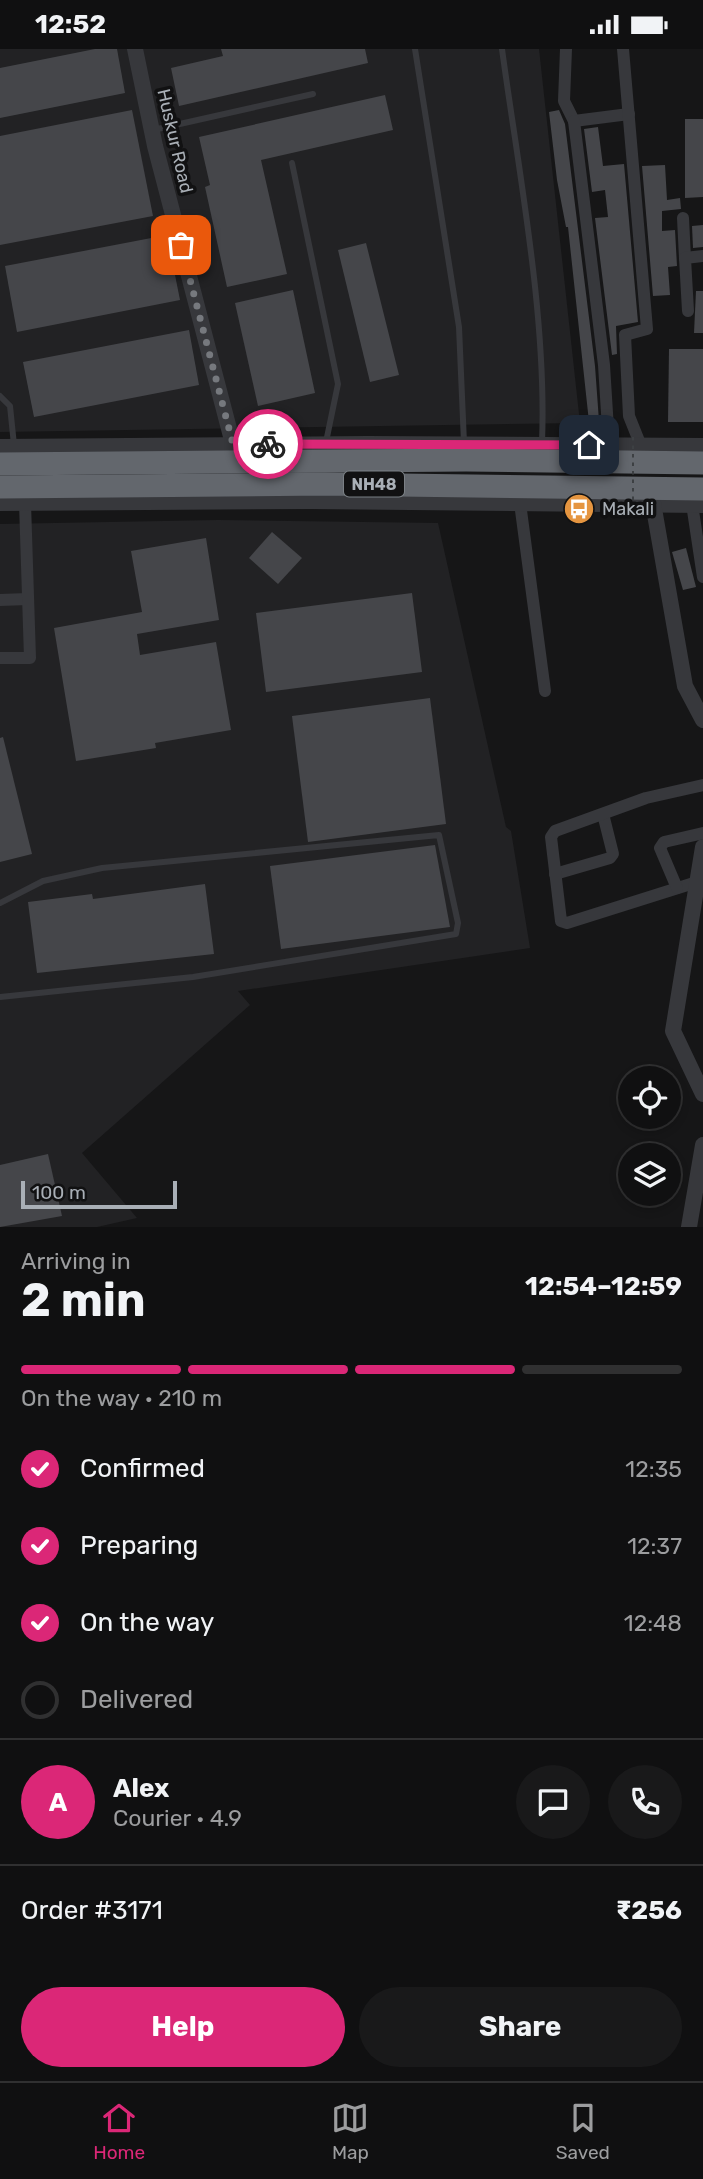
<!DOCTYPE html>
<meta charset="utf-8">
<style>
:root{--surface:#101011;--page:#19191a;--text:#f1f3f6;--muted:#9c9d9f;--line:#303031;--accent:#db2777}
body{margin:0;font-family:Rubik,sans-serif;background:var(--page);color:var(--text);height:100vh;display:flex;flex-direction:column;font-size:26px;white-space:nowrap}
*{box-sizing:border-box;margin:0}
p{font-size:23px;color:var(--muted)}
.icon{flex:none;width:38px;height:38px;fill:none;stroke:currentColor;stroke-width:2;stroke-linecap:round;stroke-linejoin:round}
.map{position:relative;height:1178px;overflow:hidden}
.side{display:flex;flex-direction:column;background:var(--surface);flex:1}
.side>*{flex:none}
.controls{position:absolute;left:618px;top:1017px;display:grid;gap:14px}
.controls a{display:grid;place-items:center;width:63px;height:63px;border-radius:50%;background:var(--surface);box-shadow:0 4px 10px #0003,0 0 0 2px var(--line);font-size:35px}
.scale{position:absolute;left:21px;bottom:18px;width:156px;box-sizing:border-box;padding-left:7px;border:4px solid #a9afb6;border-top:0;font-size:19px;line-height:24px;white-space:nowrap;color:#a9afb6;-webkit-text-stroke:5px #111112;paint-order:stroke}
.pin{position:absolute;display:grid;place-items:center;width:60px;height:60px;color:#fff;margin:-30px;border-radius:14px;box-shadow:0 4px 10px #0006}
.courier{position:absolute;display:grid;place-items:center;width:70px;height:70px;margin:-35px;border:5px solid #db2777;border-radius:50%;background:#fff;color:#222;box-shadow:0 2px 9px #0007}
.overview em{font-style:normal;font-weight:700}
.overview div{display:flex;flex-direction:column-reverse}
.overview{display:flex;align-items:center;justify-content:space-between;height:119px;padding:0 21px}
h1{font-size:46px;font-weight:700;line-height:52px}
.bar{display:grid;grid-template-columns:repeat(4,1fr);gap:10px 7px;align-content:center;height:84px;padding:0 21px}
.bar i{height:9px;border-radius:5px;background:var(--line)}
.bar .selected{background:var(--accent)}
.bar p{grid-column:span 4}
.line{display:flex;align-items:center;gap:18px;padding:0 21px;border-top:2px solid var(--line)}
.line div{flex:1}
.round{display:grid;place-items:center;flex:none;width:74px;height:74px;border-radius:37px;background:var(--page)}
ol{padding:0 21px;list-style:none}
li{display:flex;align-items:center;gap:21px;height:77px}
li p{margin-inline-start:auto}
li .icon{padding:7px;border-radius:50%;background:var(--accent);color:#fff;stroke-width:4}
li:last-child{color:var(--muted)}
li i{width:38px;height:38px;border:4px solid var(--line);border-radius:50%}
.cta{display:flex;gap:14px;margin-top:auto;padding:14px 21px}
.cta a{flex:1;height:80px;border-radius:42px;background:var(--accent);color:#fff;font-size:28px;font-weight:700;line-height:80px;text-align:center}
.cta a+a{background:var(--page);color:var(--text)}
.status{display:flex;justify-content:space-between;align-items:center;height:49px;padding:0 35px;background:var(--surface);direction:ltr}
.status svg{height:19px;fill:currentColor}
.tab-bar{display:flex;justify-content:space-around;align-items:center;height:98px;border-top:2px solid var(--line);background:var(--surface);font-size:19px;color:var(--muted)}
.tab-bar a{display:grid;justify-items:center;gap:4px}
.tab-bar .selected{color:var(--accent)}
.map>svg:first-child{display:block}
</style>
<div class="status"><b>12:52</b><svg viewBox="0 0 49 12"><path d="M0 12V9h3v3zM5 12V6h3v6zM10 12V3h3v9zM15 12V0h3v12zM26 1h20v11H26zM47 4h2v5h-2z"/></svg></div>
<div class="map">
<svg width="703" height="1178" viewBox="0 0 703 1178">
<rect width="100%" height="100%" fill="#161617"/>
<g fill="#222224">
<polygon points="0,0 539,0 580,374 0,383"/>
<polygon points="218,471 438,474 506,778 511,782 530,899 238,942 250,956 82,1104 137,1169 97,1178 0,1178 0,475"/>
</g>
<g fill="#45464a">
<polygon points="95,0 117,0 125,44 0,69 0,19"/>
<polygon points="221,0 365,0 368,14 179,57 171,19 223,7"/>
<polygon points="385,46 393,81 261,111 287,225 227,238 205,138 210,136 199,88"/>
<polygon points="132,61 153,167 0,196 0,87"/>
<polygon points="559,61 565,75 595,317 599,372 589,373 568,178 566,178 557,131 549,63"/>
<polygon points="685,70 703,70 703,148 685,149"/>
<polygon points="598,78 603,117 624,115 638,273 616,277 617,305 612,306 595,169 608,168 605,141 592,143 584,80"/>
<polygon points="665,116 667,151 680,149 681,160 662,162 662,182 675,181 677,217 668,218 670,246 653,247 642,117"/>
<polygon points="703,176 703,198 693,199 692,177"/>
<polygon points="167,186 180,251 17,283 5,217"/>
<polygon points="366,194 399,326 370,333 338,201"/>
<polygon points="293,241 315,344 258,357 235,254"/>
<polygon points="696,242 703,242 703,284 694,284"/>
<polygon points="189,281 199,336 34,368 23,313"/>
<polygon points="669,300 703,300 703,373 668,373"/>
<polygon points="272,483 302,509 278,535 249,509"/>
<polygon points="206,489 219,571 137,585 140,606 216,593 231,681 155,694 156,699 76,712 54,579 142,563 131,502"/>
<polygon points="686,499 696,538 683,541 672,503"/>
<polygon points="412,544 422,623 266,643 256,564"/>
<polygon points="430,649 446,775 308,793 292,667"/>
<polygon points="3,688 32,805 0,813 0,689"/>
<polygon points="435,796 450,878 281,900 270,817"/>
<polygon points="205,835 214,905 37,924 28,853 92,845 93,850"/>
<polygon points="48,1105 62,1167 0,1178 0,1116"/>
</g>
<g fill="none" stroke-linecap="round" stroke-linejoin="round">
<g stroke="#37383c" stroke-width="6">
<polyline points="415,0 459,278 464,394"/>
<path d="M502 0C519 125 547 269 542 394"/>
<polyline points="153,81 313,45"/>
<polyline points="292,114 338,335 326,393"/>
<polyline points="0,347 10,357 14,396"/>
<polyline points="0,854 43,832 102,819 439,786 458,874 456,885 193,928 0,948"/>
</g>
<g stroke="#37383c" stroke-width="12">
<polyline points="566,0 564,52 574,72 629,65"/>
<polyline points="623,0 647,280 625,286 629,367 641,397"/>
<polyline points="574,72 604,316 609,396"/>
<polyline points="683,169 685,209"/>
<polyline points="688,262 685,209 703,207"/>
<polyline points="520,454 545,642"/>
<polyline points="692,455 703,528"/>
<polyline points="0,551 28,550"/>
<polyline points="0,609 30,609 25,454"/>
<polyline points="555,825 610,809 613,805 603,765"/>
<polyline points="697,833 567,874 561,872 551,788 555,782 646,749 703,736"/>
<polyline points="677,839 660,799 664,793 703,784"/>
</g>
<g stroke="#37383c" stroke-width="16">
<polyline points="135,0 155,97 233,395"/>
<polyline points="0,398 367,395 703,397"/>
<polyline points="0,454 311,452 703,456"/>
<polyline points="653,454 685,637 703,671"/>
<polyline points="703,798 673,982 703,1045"/>
<polyline points="689,1178 703,1096"/>
</g>
<g stroke="#63676d" stroke-width="23">
<polyline points="0,415 466,411 703,414"/>
<polyline points="0,438 325,435 703,440"/>
</g>
<polyline stroke="#3d4043" stroke-width="2" stroke-dasharray="3.5 5" stroke-linecap="butt" points="633,468 633,383"/>
</g>
<g fill="none" stroke-linecap="round" stroke-linejoin="round">
<polyline stroke="#76797e" stroke-width="7" stroke-dasharray="0 12.6" points="181,196 233,395 268,395"/>
<polyline stroke="#db2777" stroke-width="9" points="268,395 589,396"/>
</g>
<defs>
<g id="bus-disc" transform="scale(1.575)"><circle r="9.5" fill="#e59540" stroke="#111112"/><path d="M-5-6H5V4H4V6H2V4H-2V6H-4V4H-5ZM-3.5-4V0h7V-4ZM-3.5 1.2v1.5H-2V1.2ZM2 1.2v1.5H3.5V1.2Z" fill="#fff"/></g>
</defs>
<g fill-rule="evenodd">
<use href="#bus-disc" x="579" y="460"/>
</g>
<g text-anchor="middle" stroke-width="7" stroke-linejoin="round" paint-order="stroke">
<rect fill="#111112" stroke="#7b8085" stroke-width="2" x="344" y="422.5" width="60" height="25" rx="5"/>
<g font-size="16" font-weight="bold" fill="#a9afb6">
<text x="374" y="441">NH48</text>
</g>
<g font-size="18" fill="#a9afb6" stroke="#111112">
<text transform="translate(175 92) rotate(77)" y="6">Huskur Road</text>
</g>
<g font-size="18" fill="#a9afb6" stroke="#111112" text-anchor="start">
<text x="602" y="466">Makali</text>
</g>
</g>
</svg>
<div class="controls">
<a><svg class="icon" aria-label="locate" viewBox="0 0 24 24"><circle cx="12" cy="12" r="6"/><path d="M12 2v4M12 18v4M2 12h4M18 12h4"/></svg></a>
<a><svg class="icon" aria-label="layers" viewBox="0 0 24 24"><path d="M12 4l9 5-9 5-9-5zM3 14l9 5 9-5"/></svg></a>
</div>
<div class="scale">100 m</div>
<div class="pin" style="left:181px;top:196px;background:#ea580c"><svg class="icon" aria-label="bag" viewBox="0 0 24 24"><path d="M5 8h14l-1 12H6zM9 8a3 3 0 0 1 6 0"/></svg></div>
<div class="pin" style="left:589px;top:396px;background:#1f2937"><svg class="icon" aria-label="home" viewBox="0 0 24 24"><path d="M3 11l9-7 9 7M6 9v11h12V9"/></svg></div>
<div class="courier" style="left:268px;top:395px"><svg class="icon" aria-label="bike" viewBox="0 0 24 24"><circle cx="6" cy="16" r="4"/><circle cx="18" cy="16" r="4"/><path d="M6 16l4-8h5l3 8M10 8l3 8H6M13 5h3"/></svg></div>
</div>
<section class="side">
<div class="overview"><div><h1>2 min</h1><p>Arriving in</p></div><em>12:54–12:59</em></div>
<div class="bar"><i class="selected"></i><i class="selected"></i><i class="selected"></i><i></i><p>On the way · 210 m</p></div>
<ol>
<li><svg class="icon" aria-label="check" viewBox="0 0 24 24"><path d="M5 12l5 5 9-10"/></svg>Confirmed<p>12:35</p></li>
<li><svg class="icon" aria-label="check" viewBox="0 0 24 24"><path d="M5 12l5 5 9-10"/></svg>Preparing<p>12:37</p></li>
<li><svg class="icon" aria-label="check" viewBox="0 0 24 24"><path d="M5 12l5 5 9-10"/></svg>On the way<p>12:48</p></li>
<li><i></i>Delivered</li>
</ol>
<div class="line" style="height:126px"><b class="round" style="background:var(--accent);color:#fff">A</b><div><b>Alex</b><p>Courier · 4.9</p></div><a class="round"><svg class="icon" aria-label="chat" viewBox="0 0 24 24"><path d="M4 5h16v11H9l-5 4z"/></svg></a><a class="round"><svg class="icon" aria-label="phone" viewBox="0 0 24 24"><path d="M5 4h4l2 5-3 2q2 4 5 5l2-3 5 2v4C11 20 4 13 5 4z"/></svg></a></div>
<div class="line" style="height:91px"><div>Order #3171</div><b>₹256</b></div>
<div class="cta"><a>Help</a><a>Share</a></div>
</section>
<nav class="tab-bar">
<a class="selected"><svg class="icon" aria-label="home" viewBox="0 0 24 24"><path d="M3 11l9-7 9 7M6 9v11h12V9"/></svg>Home</a>
<a><svg class="icon" aria-label="map" viewBox="0 0 24 24"><path d="M3 6l6-2 6 2 6-2v14l-6 2-6-2-6 2zM9 4v14M15 6v14"/></svg>Map</a>
<a><svg class="icon" aria-label="saved" viewBox="0 0 24 24"><path d="M7 4h10v16l-5-4-5 4z"/></svg>Saved</a>
</nav>
